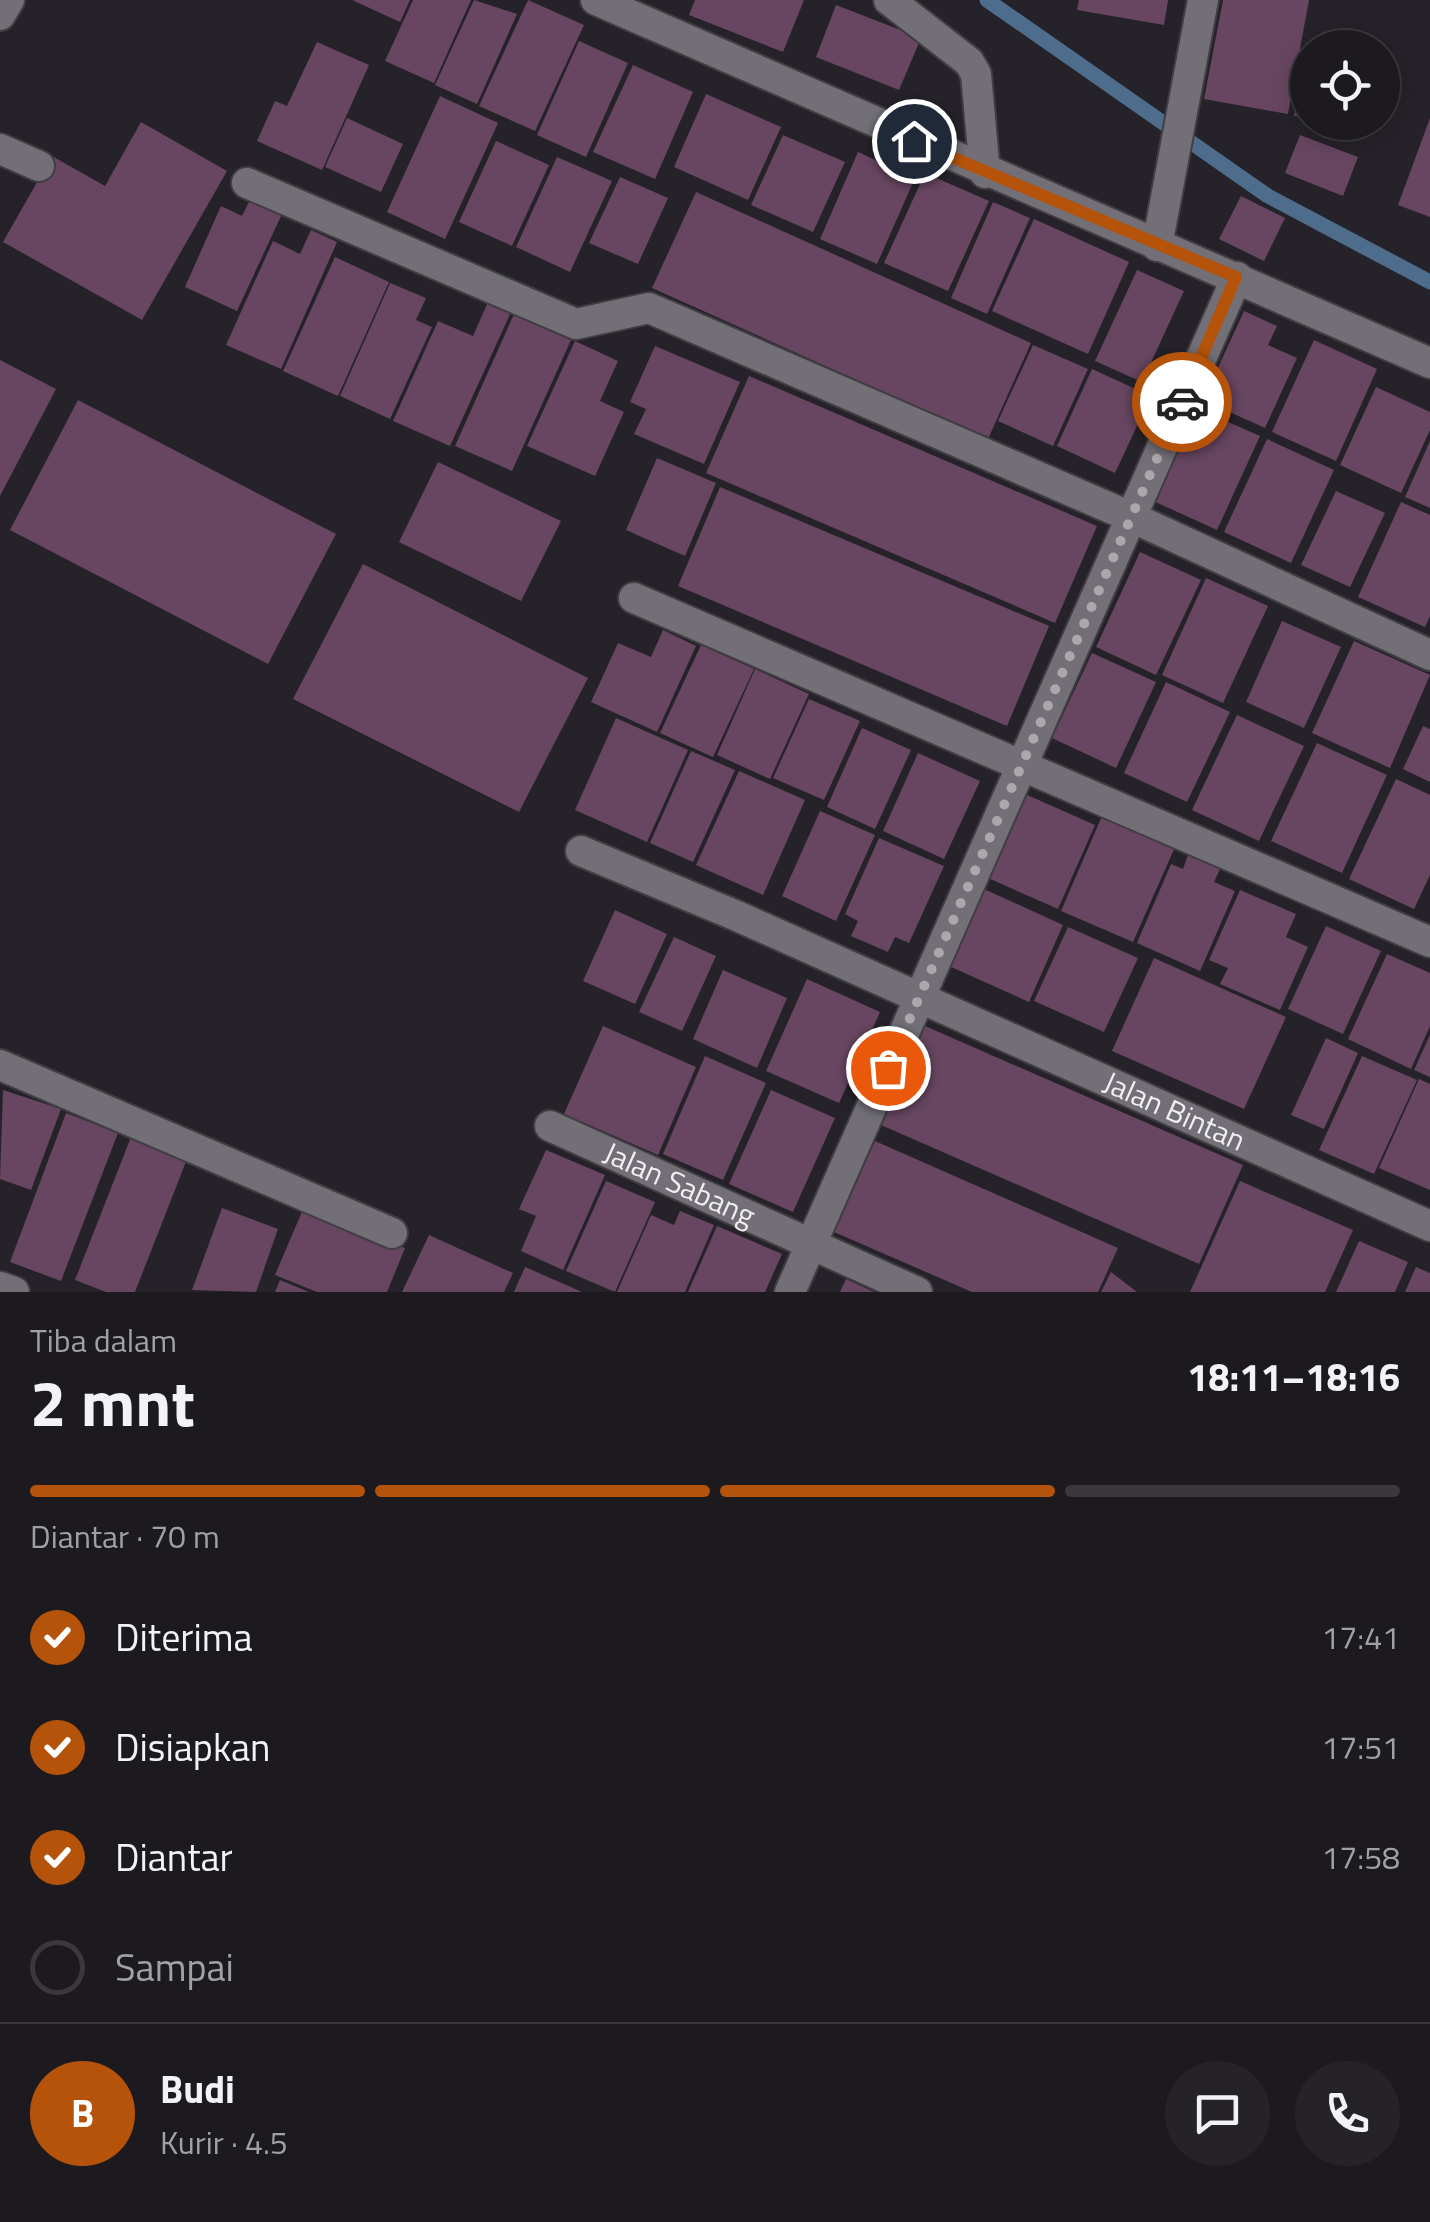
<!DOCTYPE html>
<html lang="id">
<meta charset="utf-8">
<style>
:root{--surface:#1c1a1f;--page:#252328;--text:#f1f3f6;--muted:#a0a1a4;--line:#3a383d;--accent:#b45309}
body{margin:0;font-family:"Titillium Web",sans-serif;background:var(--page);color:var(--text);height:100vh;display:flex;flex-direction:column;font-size:38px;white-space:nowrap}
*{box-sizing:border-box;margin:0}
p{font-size:32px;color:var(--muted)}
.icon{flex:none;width:55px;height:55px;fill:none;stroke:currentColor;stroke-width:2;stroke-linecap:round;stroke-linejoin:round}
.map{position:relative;height:1292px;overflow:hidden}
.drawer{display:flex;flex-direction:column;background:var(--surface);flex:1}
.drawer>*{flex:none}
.buttons{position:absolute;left:1290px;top:30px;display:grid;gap:20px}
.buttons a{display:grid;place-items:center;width:110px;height:110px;border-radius:50%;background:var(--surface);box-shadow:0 5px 25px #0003,0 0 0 2px var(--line);font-size:50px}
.pin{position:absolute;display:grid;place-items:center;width:85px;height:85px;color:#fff;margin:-42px;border:5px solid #fff;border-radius:50%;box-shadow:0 2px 10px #0007}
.courier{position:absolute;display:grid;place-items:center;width:100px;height:100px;margin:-50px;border:8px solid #b45309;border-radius:50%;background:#fff;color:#222;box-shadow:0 2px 12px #0007}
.headline em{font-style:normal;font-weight:700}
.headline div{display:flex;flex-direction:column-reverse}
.headline{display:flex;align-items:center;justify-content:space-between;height:170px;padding:0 30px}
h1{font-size:65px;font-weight:700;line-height:75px}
.bar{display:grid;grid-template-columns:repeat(4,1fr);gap:15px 10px;align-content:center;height:120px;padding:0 30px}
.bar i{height:12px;border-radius:8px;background:var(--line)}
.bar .on{background:var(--accent)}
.bar p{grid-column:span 4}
.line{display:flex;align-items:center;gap:25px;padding:0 30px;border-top:2px solid var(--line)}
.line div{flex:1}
.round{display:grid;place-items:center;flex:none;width:105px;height:105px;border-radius:52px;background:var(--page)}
ol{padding:0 30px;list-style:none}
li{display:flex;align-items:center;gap:30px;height:110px}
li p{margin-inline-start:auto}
li .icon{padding:10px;border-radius:50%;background:var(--accent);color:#fff;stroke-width:4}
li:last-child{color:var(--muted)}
li i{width:55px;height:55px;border:5px solid var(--line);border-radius:50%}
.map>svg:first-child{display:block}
</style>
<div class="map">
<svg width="1430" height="1292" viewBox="0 0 1430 1292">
<rect width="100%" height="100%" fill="#252229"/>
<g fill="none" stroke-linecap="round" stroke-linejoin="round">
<polyline stroke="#4e6c8c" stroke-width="15" points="987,0 1268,196 1430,282"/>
</g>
<g fill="#684661">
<polygon points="352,0 410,0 400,22"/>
<polygon points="413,0 471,0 434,83 385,61"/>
<polygon points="474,0 517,14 477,104 435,85"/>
<polygon points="528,0 584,25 535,131 479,106"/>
<polygon points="695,0 804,0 783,52 689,15"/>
<polygon points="1079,0 1168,0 1164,25 1077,10"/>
<polygon points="1223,0 1309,0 1288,114 1204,99"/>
<polygon points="836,5 921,38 899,90 816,57"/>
<polygon points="579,41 628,63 586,157 537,135"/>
<polygon points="317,42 369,65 322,170 257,141 275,101 287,106"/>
<polygon points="1306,52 1308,52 1308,118 1294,116"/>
<polygon points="633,65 693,92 655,179 593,152"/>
<polygon points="706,94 781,127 748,200 674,167"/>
<polygon points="440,96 498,123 445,239 387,212"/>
<polygon points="347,118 403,144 381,192 325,167"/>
<polygon points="1430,118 1430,217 1398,205"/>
<polygon points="141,122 227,171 142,320 3,242 52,156 105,186"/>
<polygon points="783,135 845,162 813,232 751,205"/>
<polygon points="1300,135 1358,157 1343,196 1285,173"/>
<polygon points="496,141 549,165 512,246 459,222"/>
<polygon points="858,152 915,178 877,264 820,239"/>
<polygon points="557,157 612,181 570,272 516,247"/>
<polygon points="925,173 989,201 948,291 884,263"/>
<polygon points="620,177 668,198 638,264 589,243"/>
<polygon points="696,192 1031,343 988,439 652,288"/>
<polygon points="1241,196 1285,218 1264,261 1219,239"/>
<polygon points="250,200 282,214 237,311 185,287 221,206 242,216"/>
<polygon points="993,202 1030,218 987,314 951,298"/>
<polygon points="1034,219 1129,262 1088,354 992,311"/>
<polygon points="311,230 337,242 281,369 226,345 273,241 300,254"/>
<polygon points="335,257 389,282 338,396 283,371"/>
<polygon points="1137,270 1184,291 1142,382 1095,361"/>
<polygon points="390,283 426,298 416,320 432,327 390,419 340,396"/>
<polygon points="488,302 511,312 450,446 393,421 438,321 473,336"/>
<polygon points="1244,311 1277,326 1268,345 1297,358 1265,428 1203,400"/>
<polygon points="514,314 571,340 512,471 455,446"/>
<polygon points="1314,340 1377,369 1336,461 1272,432"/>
<polygon points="575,341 618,361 600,401 624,412 595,476 527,446"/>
<polygon points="1033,345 1088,369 1053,446 998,421"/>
<polygon points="655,346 740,382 704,464 634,434 646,409 630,402"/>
<polygon points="0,360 56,389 0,496"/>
<polygon points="1092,369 1151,396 1115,473 1057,446"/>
<polygon points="749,376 1097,526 1055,623 706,473"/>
<polygon points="1376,387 1430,412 1430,430 1401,493 1340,465"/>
<polygon points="78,400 336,534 268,664 10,530"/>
<polygon points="1194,407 1260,436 1217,530 1151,500"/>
<polygon points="1267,439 1334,470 1291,563 1224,532"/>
<polygon points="1430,441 1430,508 1405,497"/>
<polygon points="657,458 716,483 685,556 626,530"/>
<polygon points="438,462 561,521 521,601 399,542"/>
<polygon points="720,487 1049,626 1007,726 678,586"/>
<polygon points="1336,491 1385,513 1350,587 1301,565"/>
<polygon points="1401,502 1430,515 1430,616 1425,627 1358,597"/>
<polygon points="1140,552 1201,580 1156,675 1096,647"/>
<polygon points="363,564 588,678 519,812 293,699"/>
<polygon points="1206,578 1268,606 1223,703 1162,675"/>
<polygon points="1282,621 1341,647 1304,728 1246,702"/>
<polygon points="663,630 696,646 657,732 591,702 618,643 651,657"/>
<polygon points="1354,641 1430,675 1390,768 1312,733"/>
<polygon points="701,645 754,669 713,757 660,733"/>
<polygon points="1092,653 1156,682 1116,768 1052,738"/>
<polygon points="755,669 809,694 770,779 717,755"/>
<polygon points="1166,682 1230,712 1187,802 1124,773"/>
<polygon points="809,699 860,721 824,800 773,778"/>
<polygon points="1237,715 1304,746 1259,841 1192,810"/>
<polygon points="616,718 688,750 647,842 575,810"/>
<polygon points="1423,726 1430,729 1430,782 1403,769"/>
<polygon points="862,728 911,750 875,829 827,807"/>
<polygon points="1317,743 1387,775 1342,873 1271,841"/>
<polygon points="691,751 735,770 693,862 650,843"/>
<polygon points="918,753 980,781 944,859 883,831"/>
<polygon points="739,771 805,800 763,895 696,865"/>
<polygon points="1396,779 1430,795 1430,875 1414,909 1349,879"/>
<polygon points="1025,794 1095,825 1058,909 988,878"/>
<polygon points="820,811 875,835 836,921 782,896"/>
<polygon points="1102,816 1175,847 1133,942 1061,911"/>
<polygon points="879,838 944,866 909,943 895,937 888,952 851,936 858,921 845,914"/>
<polygon points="1188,855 1220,869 1214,882 1235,891 1200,971 1137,943 1171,864 1183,869"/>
<polygon points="984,889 1063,925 1029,1002 949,966"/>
<polygon points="1240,890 1296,914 1286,937 1308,947 1280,1010 1220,984 1228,968 1209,960"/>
<polygon points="615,910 667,934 635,1004 583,981"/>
<polygon points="1326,926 1381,951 1343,1034 1288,1009"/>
<polygon points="1068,927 1138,958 1104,1032 1034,1001"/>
<polygon points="674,937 716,956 682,1031 639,1012"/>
<polygon points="1387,954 1430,973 1430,1026 1411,1069 1348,1039"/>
<polygon points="1154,958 1286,1017 1244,1109 1112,1051"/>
<polygon points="723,970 787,998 757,1068 693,1039"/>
<polygon points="807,979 880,1012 839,1103 766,1071"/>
<polygon points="603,1026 696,1067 658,1155 564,1114"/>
<polygon points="925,1026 1243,1165 1199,1264 881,1125"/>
<polygon points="1430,1035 1430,1077 1414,1070"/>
<polygon points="1326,1038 1358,1053 1324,1129 1291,1115"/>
<polygon points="705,1056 766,1083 723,1180 663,1154"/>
<polygon points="1362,1056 1417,1080 1374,1174 1319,1150"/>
<polygon points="1419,1079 1430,1084 1430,1190 1379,1168"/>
<polygon points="3,1090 61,1109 31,1190 0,1179"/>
<polygon points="771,1090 835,1118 793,1212 729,1184"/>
<polygon points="66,1113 118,1133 61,1281 10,1262"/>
<polygon points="131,1137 187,1159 135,1292 106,1292 75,1280"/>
<polygon points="875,1141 1118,1248 1098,1292 972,1292 834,1232"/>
<polygon points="546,1150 605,1175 563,1270 521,1251 536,1216 519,1209"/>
<polygon points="606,1181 655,1202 615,1292 566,1271"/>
<polygon points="1240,1181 1353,1230 1325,1292 1190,1292"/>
<polygon points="304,1207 405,1248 387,1292 317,1292 275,1275"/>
<polygon points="222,1208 278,1229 256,1292 192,1290"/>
<polygon points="680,1211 714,1225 685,1292 617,1292 651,1215 674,1225"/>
<polygon points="717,1226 782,1254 765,1292 688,1292"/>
<polygon points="429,1235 513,1273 504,1292 402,1292"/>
<polygon points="1359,1241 1408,1262 1395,1292 1336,1292"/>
<polygon points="525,1267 582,1292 514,1292"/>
<polygon points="1416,1267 1430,1273 1430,1292 1405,1292"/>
<polygon points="1111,1272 1137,1292 1101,1292"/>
<polygon points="846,1279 874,1292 840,1292"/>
<polygon points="280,1280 309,1292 275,1292"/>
</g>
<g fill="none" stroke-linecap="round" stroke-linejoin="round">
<g stroke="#403e43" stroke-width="34">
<polyline id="service" points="0,1287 14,1292"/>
</g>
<g stroke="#403e43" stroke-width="34">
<g id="minor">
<polyline points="596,0 1430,363"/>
<polyline points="889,0 969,62 976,74 985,173"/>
<polyline points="0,15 9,0"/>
<polyline points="0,149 39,166"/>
<polyline points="247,183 576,324 649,308 1131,517 1430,655"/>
<polyline points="1157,246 1203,0"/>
<polyline points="634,598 1430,942"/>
<path id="s1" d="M581 851 737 916 1430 1226"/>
<polyline points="0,1065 392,1233"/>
<path id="s2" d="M550 1126 917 1292"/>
<polyline points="790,1292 1237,277"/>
</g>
</g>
<use href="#service" stroke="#726f77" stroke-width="30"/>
<use href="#minor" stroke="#726f77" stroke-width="30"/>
</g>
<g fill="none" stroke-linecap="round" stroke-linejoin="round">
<polyline stroke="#aaa7ad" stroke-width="10" stroke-dasharray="0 18" points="888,1068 1182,402"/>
<polyline stroke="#b45309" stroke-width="12" points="914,141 1236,277 1182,402"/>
</g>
<g text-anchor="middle" stroke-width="10" stroke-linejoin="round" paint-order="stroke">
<g font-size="30" fill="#f1eff4" stroke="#0e0d0f">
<text dy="10" stroke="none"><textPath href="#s1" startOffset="648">Jalan Bintan</textPath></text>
<text dy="10" stroke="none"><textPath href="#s2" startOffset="142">Jalan Sabang</textPath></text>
</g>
</g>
</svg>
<div class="buttons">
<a><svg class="icon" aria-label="locate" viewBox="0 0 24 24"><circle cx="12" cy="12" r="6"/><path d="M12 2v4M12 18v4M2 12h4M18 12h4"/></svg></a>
</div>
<div class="pin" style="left:888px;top:1068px;background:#ea580c"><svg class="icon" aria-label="bag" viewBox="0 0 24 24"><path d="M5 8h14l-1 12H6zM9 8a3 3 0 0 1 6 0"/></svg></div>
<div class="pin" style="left:914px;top:141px;background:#1f2937"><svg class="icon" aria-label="home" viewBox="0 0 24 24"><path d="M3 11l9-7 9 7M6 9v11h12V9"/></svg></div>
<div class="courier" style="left:1182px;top:402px"><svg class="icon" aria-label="car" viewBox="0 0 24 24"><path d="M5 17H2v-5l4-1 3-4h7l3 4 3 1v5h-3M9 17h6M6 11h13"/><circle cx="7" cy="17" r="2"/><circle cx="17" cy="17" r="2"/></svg></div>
</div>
<section class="drawer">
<div class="headline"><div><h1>2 mnt</h1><p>Tiba dalam</p></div><em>18:11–18:16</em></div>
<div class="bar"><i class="on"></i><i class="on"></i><i class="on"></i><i></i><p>Diantar · 70 m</p></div>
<ol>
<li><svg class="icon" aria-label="check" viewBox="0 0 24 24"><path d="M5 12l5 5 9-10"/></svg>Diterima<p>17:41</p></li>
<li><svg class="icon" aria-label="check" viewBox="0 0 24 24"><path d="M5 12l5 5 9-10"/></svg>Disiapkan<p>17:51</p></li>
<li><svg class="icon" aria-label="check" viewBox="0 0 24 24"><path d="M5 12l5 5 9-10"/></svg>Diantar<p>17:58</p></li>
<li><i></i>Sampai</li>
</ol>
<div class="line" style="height:180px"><b class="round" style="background:var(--accent);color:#fff">B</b><div><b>Budi</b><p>Kurir · 4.5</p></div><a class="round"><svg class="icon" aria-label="chat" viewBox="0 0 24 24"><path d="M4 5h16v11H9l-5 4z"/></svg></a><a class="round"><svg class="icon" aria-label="phone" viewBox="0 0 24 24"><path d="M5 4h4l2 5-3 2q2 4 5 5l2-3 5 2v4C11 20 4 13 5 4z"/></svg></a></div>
</section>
